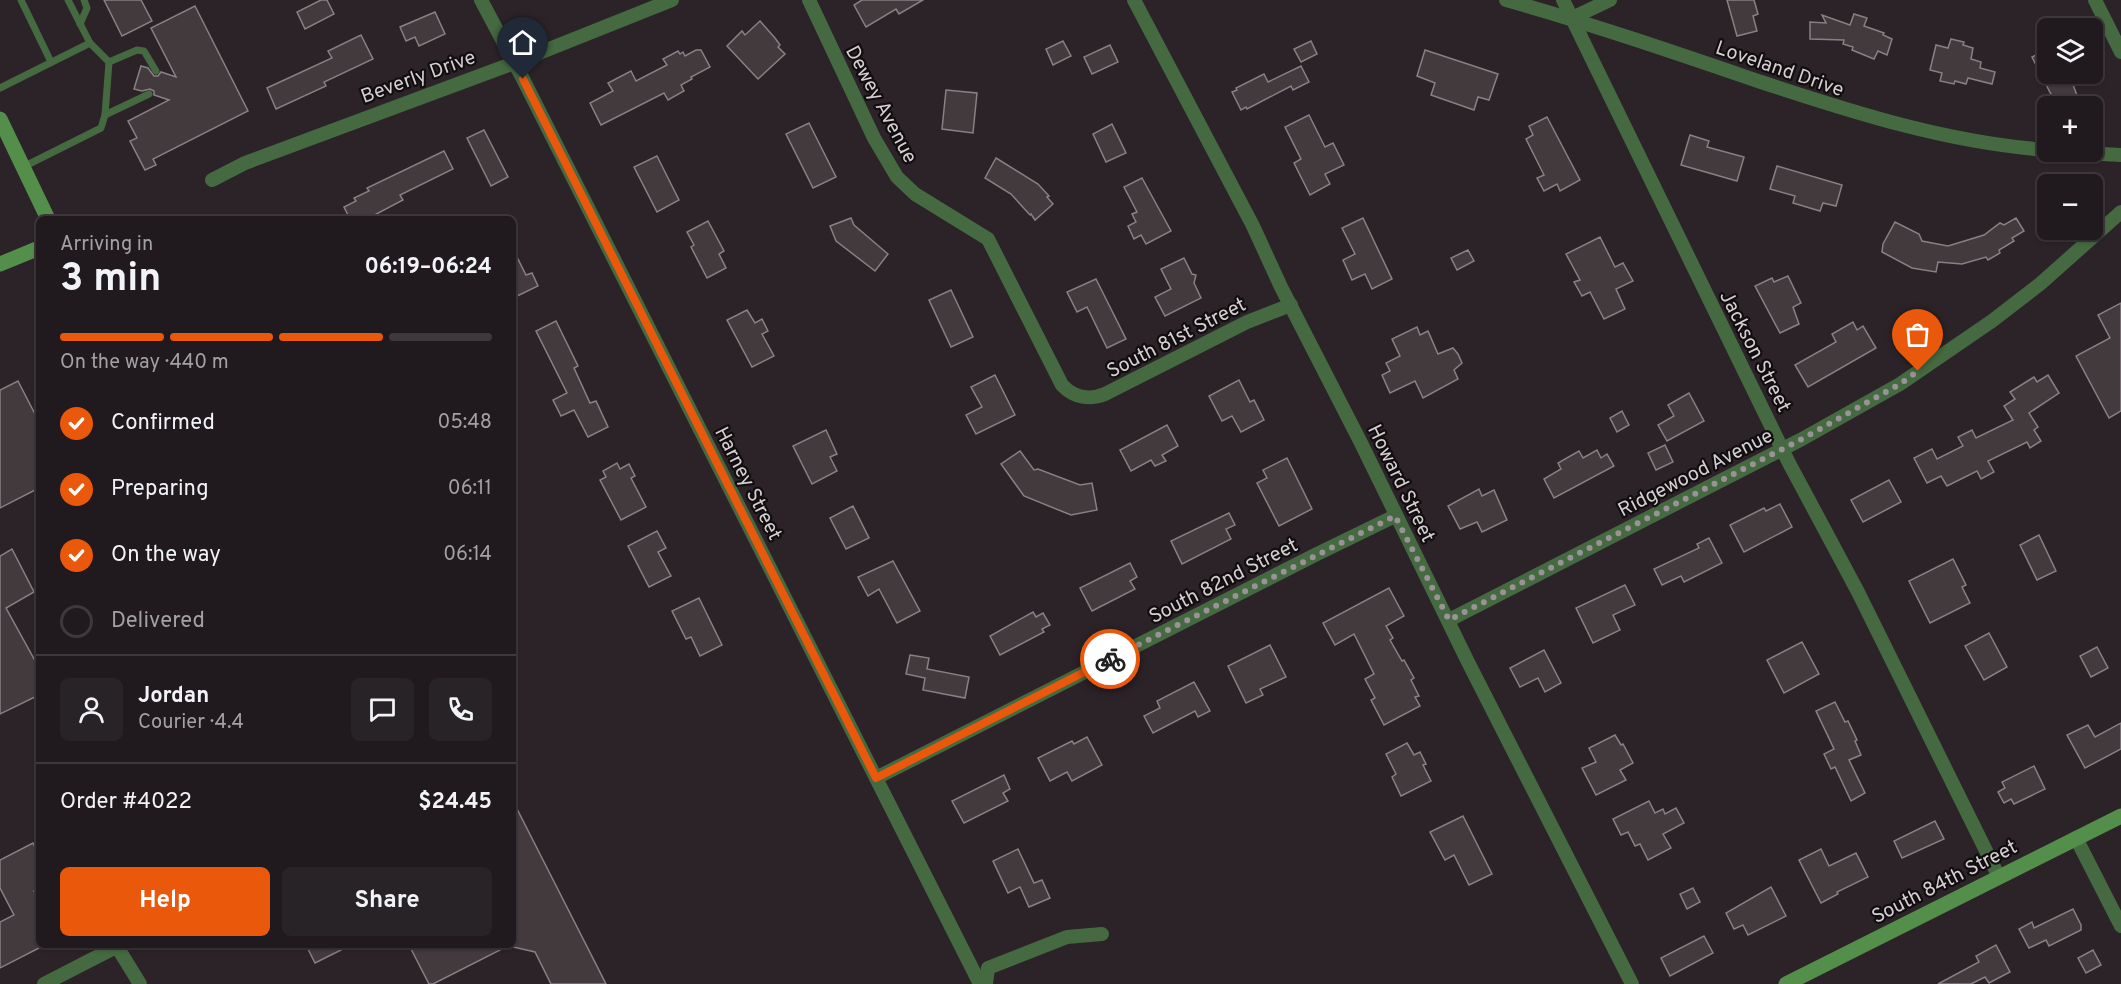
<!DOCTYPE html>
<meta charset="utf-8">
<style>
:root{--surface:#201a1e;--page:#282327;--text:#f1f3f6;--muted:#a2a1a4;--line:#3d383c;--accent:#ea580c}
body{margin:0;font-family:Overpass,sans-serif;background:var(--page);color:var(--text);height:100vh;display:flex;flex-direction:column;font-size:22px;white-space:nowrap}
*{box-sizing:border-box;margin:0}
p{font-size:20px;color:var(--muted)}
.icon{flex:none;width:33px;height:33px;fill:none;stroke:currentColor;stroke-width:2;stroke-linecap:round;stroke-linejoin:round}
.map{position:relative;flex:1;overflow:hidden}
.side{position:absolute;left:36px;top:216px;width:480px;height:732px;display:flex;flex-direction:column;background:var(--surface);border-radius:9px;box-shadow:0 2px 4px #0004,0 0 0 2px var(--line)}
.side>*{flex:none}
.controls{position:absolute;left:2037px;top:18px;display:grid;gap:12px}
.controls a{display:grid;place-items:center;width:66px;height:66px;border-radius:9px;background:var(--surface);box-shadow:0 2px 4px #0004,0 0 0 2px var(--line);font-size:30px}
.pin{position:absolute;display:grid;place-items:center;width:51px;height:51px;color:#fff;margin:-62px -26px;border-radius:50% 50% 50% 0;rotate:-45deg;box-shadow:0 0 6px #0007}
.pin .icon{rotate:45deg}
.courier{position:absolute;display:grid;place-items:center;width:60px;height:60px;margin:-30px;border:4px solid #ea580c;border-radius:50%;background:#fff;color:#222;box-shadow:0 2px 8px #0007}
.overview em{font-style:normal;font-weight:700}
.overview div{display:flex;flex-direction:column-reverse}
.overview{display:flex;align-items:center;justify-content:space-between;height:102px;padding:0 24px}
h1{font-size:39px;font-weight:700;line-height:45px}
.bar{display:grid;grid-template-columns:repeat(4,1fr);gap:9px 6px;align-content:center;height:72px;padding:0 24px}
.bar i{height:8px;border-radius:4px;background:var(--line)}
.bar .on{background:var(--accent)}
.bar p{grid-column:span 4}
.line{display:flex;align-items:center;gap:15px;padding:0 24px;border-top:2px solid var(--line)}
.line div{flex:1}
.round{display:grid;place-items:center;flex:none;width:63px;height:63px;border-radius:9px;background:var(--page)}
ol{padding:0 24px;list-style:none}
li{display:flex;align-items:center;gap:18px;height:66px}
li p{margin-inline-start:auto}
li .icon{padding:6px;border-radius:50%;background:var(--accent);color:#fff;stroke-width:4}
li:last-child{color:var(--muted)}
li i{width:33px;height:33px;border:3px solid var(--line);border-radius:50%}
.action{display:flex;gap:12px;margin-top:auto;padding:12px 24px}
.action a{flex:1;height:69px;border-radius:9px;background:var(--accent);color:#fff;font-size:24px;font-weight:700;line-height:69px;text-align:center}
.action a+a{background:var(--page);color:var(--text)}
.map>svg:first-child{display:block}
</style>
<div class="map">
<svg width="2121" height="984" viewBox="0 0 2121 984">
<rect width="100%" height="100%" fill="#2b2328"/>
<g fill="#433a3e" stroke="#897f84" stroke-width="1.5">
<polygon points="104,0 141,0 152,21 122,36"/>
<polygon points="321,0 327,0 334,14 305,29 297,12"/>
<polygon points="862,0 923,0 899,14 896,9 866,27 854,5"/>
<polygon points="1727,0 1754,0 1758,14 1753,16 1757,31 1737,36"/>
<polygon points="195,6 248,111 153,159 156,165 145,170 130,141 137,138 128,121 169,100 154,95 154,91 150,89 142,91 134,89 141,66 148,68 154,76 158,76 161,72 176,77 151,28"/>
<polygon points="435,12 445,34 419,46 415,37 406,41 400,27"/>
<polygon points="1854,14 1867,18 1864,26 1884,33 1883,35 1892,39 1887,55 1878,51 1874,59 1852,50 1853,47 1843,44 1844,40 1810,39 1810,22 1826,23 1822,15 1850,25"/>
<polygon points="760,21 775,38 780,45 778,47 785,54 758,79 727,46 742,31 745,35"/>
<polygon points="361,35 373,59 324,82 326,86 276,109 267,88 332,58 328,51"/>
<polygon points="1951,39 1964,42 1963,45 1973,48 1971,59 1981,62 1980,68 1995,72 1992,84 1968,78 1966,84 1955,81 1954,84 1940,81 1942,73 1930,70 1936,45 1948,48"/>
<polygon points="1063,41 1071,56 1053,65 1046,49"/>
<polygon points="1311,41 1317,54 1301,62 1294,49"/>
<polygon points="1110,45 1118,62 1092,74 1084,57"/>
<polygon points="2048,49 2048,74 2069,74 2078,98 2060,106 2057,106 2032,57"/>
<polygon points="696,50 701,50 710,67 691,77 692,79 681,85 684,91 668,100 664,93 601,125 590,103 613,91 608,83 631,71 636,81 667,65 663,59 678,51 680,54 683,52 685,56"/>
<polygon points="1425,50 1498,74 1489,100 1478,97 1474,110 1431,95 1435,83 1417,76"/>
<polygon points="1301,66 1309,82 1293,90 1291,86 1247,109 1246,107 1241,110 1232,92 1237,90 1236,88 1264,74 1268,82"/>
<polygon points="946,90 977,93 973,133 942,129"/>
<polygon points="1309,115 1325,147 1333,143 1344,165 1325,174 1330,184 1310,195 1294,163 1301,159 1285,127"/>
<polygon points="1547,117 1580,180 1560,191 1557,184 1544,191 1537,178 1544,175 1526,139 1533,135 1529,126"/>
<polygon points="809,123 836,177 813,188 786,134"/>
<polygon points="1112,124 1126,153 1106,162 1093,134"/>
<polygon points="484,130 508,177 491,186 467,138"/>
<polygon points="1690,135 1709,141 1707,147 1744,157 1737,181 1681,165"/>
<polygon points="444,151 453,169 400,195 403,200 367,219 350,219 344,207 356,201 354,198 369,191 367,188"/>
<polygon points="657,156 679,200 657,212 634,167"/>
<polygon points="996,158 1038,184 1049,196 1047,197 1053,204 1035,220 1031,214 1030,215 1011,194 985,178"/>
<polygon points="1777,166 1842,185 1836,206 1823,203 1820,211 1793,203 1795,196 1770,189"/>
<polygon points="1142,178 1171,231 1146,244 1141,235 1134,239 1128,226 1136,222 1132,214 1137,212 1124,187"/>
<polygon points="851,218 854,225 888,254 875,271 836,241 830,226"/>
<polygon points="1363,218 1392,279 1372,289 1365,274 1352,280 1343,260 1355,254 1342,228"/>
<polygon points="2016,218 2024,231 2012,238 2014,241 1999,250 2000,253 1988,260 1986,257 1962,264 1938,262 1936,272 1912,268 1882,252 1883,244 1895,222 1919,234 1922,241 1948,246 1984,235 2000,223 2004,225"/>
<polygon points="708,221 724,251 719,254 726,268 707,278 691,247 694,245 687,232"/>
<polygon points="1600,237 1615,267 1623,263 1633,281 1616,289 1625,309 1604,319 1590,292 1582,296 1574,282 1580,280 1566,254"/>
<polygon points="513,249 526,275 532,273 538,286 513,298"/>
<polygon points="1468,250 1474,261 1457,270 1451,258"/>
<polygon points="1184,258 1192,274 1196,275 1194,283 1201,298 1165,316 1155,297 1171,289 1161,269"/>
<polygon points="1788,276 1801,303 1793,307 1799,324 1780,333 1755,286 1772,278 1774,282"/>
<polygon points="1096,279 1126,339 1107,348 1087,307 1077,312 1067,292"/>
<polygon points="951,290 973,337 951,347 929,300"/>
<polygon points="2121,303 2121,411 2109,418 2076,356 2110,338 2098,315"/>
<polygon points="747,310 755,323 762,319 768,331 762,334 774,356 752,367 727,320"/>
<polygon points="556,321 578,366 574,368 590,403 596,401 608,427 588,437 574,410 561,416 553,400 567,393 536,331"/>
<polygon points="1853,322 1857,330 1863,326 1876,348 1808,387 1795,365 1836,342 1832,334"/>
<polygon points="1417,327 1420,335 1428,331 1438,354 1453,348 1458,354 1462,363 1454,370 1458,379 1423,398 1415,381 1390,393 1382,375 1390,371 1386,363 1400,356 1392,339"/>
<polygon points="995,375 1015,415 976,434 966,415 982,407 971,387"/>
<polygon points="2048,375 2059,393 2029,413 2038,427 2034,430 2041,441 2030,448 2027,442 1988,461 1994,472 1981,479 1977,471 1947,486 1941,476 1927,483 1914,458 1932,449 1937,459 1963,446 1958,437 1972,430 1976,438 2013,420 2004,406 2015,399 2010,392 2034,377 2037,382"/>
<polygon points="1239,380 1250,402 1254,400 1264,420 1241,432 1232,416 1222,421 1209,396"/>
<polygon points="18,381 39,422 39,488 0,508 0,390"/>
<polygon points="1689,393 1704,421 1667,441 1658,425 1674,416 1668,405"/>
<polygon points="1622,411 1629,425 1617,432 1610,418"/>
<polygon points="1167,425 1178,446 1162,455 1166,461 1155,466 1151,460 1131,471 1120,450"/>
<polygon points="826,430 837,454 830,457 837,471 812,484 793,446"/>
<polygon points="1665,445 1673,462 1656,470 1648,453"/>
<polygon points="1597,450 1601,458 1607,454 1614,466 1554,498 1544,479 1561,469 1558,463 1579,451 1583,458"/>
<polygon points="1020,451 1034,470 1038,469 1080,485 1092,483 1097,510 1071,515 1024,496 1001,464"/>
<polygon points="1287,458 1312,509 1279,526 1257,483 1267,478 1263,470"/>
<polygon points="617,463 620,469 629,464 635,476 631,478 646,507 621,520 600,480 606,477 603,471"/>
<polygon points="1889,480 1901,502 1863,522 1851,500"/>
<polygon points="1479,489 1482,496 1494,490 1507,520 1482,532 1477,522 1460,529 1448,506"/>
<polygon points="1780,504 1792,527 1744,552 1730,525 1764,508 1766,511"/>
<polygon points="853,506 869,538 846,549 830,518"/>
<polygon points="1229,513 1235,525 1226,529 1231,539 1182,564 1171,541"/>
<polygon points="657,531 666,548 658,552 671,576 649,587 628,546"/>
<polygon points="2039,535 2056,571 2037,580 2020,545"/>
<polygon points="1709,538 1722,563 1684,582 1681,576 1662,585 1654,569 1699,548 1697,544"/>
<polygon points="12,549 34,592 6,608 39,668 39,695 0,714 0,556"/>
<polygon points="1953,559 1966,585 1962,587 1970,603 1930,623 1909,581"/>
<polygon points="893,561 920,611 897,623 879,589 868,596 858,577"/>
<polygon points="1130,563 1137,577 1130,581 1135,589 1092,611 1080,588"/>
<polygon points="1625,585 1635,605 1613,615 1620,630 1593,643 1576,608"/>
<polygon points="1389,588 1404,616 1386,626 1393,638 1390,640 1402,661 1404,660 1414,678 1411,680 1419,696 1415,697 1420,706 1384,725 1371,700 1375,698 1365,679 1374,674 1354,634 1335,645 1323,623"/>
<polygon points="699,598 722,645 700,656 691,637 686,639 672,611"/>
<polygon points="1033,612 1036,617 1043,613 1050,625 1042,629 1044,632 1000,655 990,636"/>
<polygon points="1989,633 2007,667 1984,680 1965,646"/>
<polygon points="1802,642 1819,674 1784,693 1767,660"/>
<polygon points="1270,645 1286,677 1260,689 1263,695 1246,703 1228,666"/>
<polygon points="2097,647 2108,668 2091,677 2080,656"/>
<polygon points="1544,650 1561,683 1545,692 1538,678 1520,687 1510,668"/>
<polygon points="910,655 929,658 927,669 969,677 965,698 923,690 925,678 906,674"/>
<polygon points="1194,682 1210,711 1198,717 1195,711 1153,733 1144,716 1160,708 1157,701"/>
<polygon points="1835,702 1845,722 1848,721 1857,740 1855,741 1861,755 1849,760 1865,793 1851,801 1835,767 1831,769 1824,754 1834,749 1816,711"/>
<polygon points="2121,723 2121,749 2085,768 2067,735 2088,725 2095,737"/>
<polygon points="1615,735 1621,745 1623,744 1633,763 1620,770 1626,780 1596,795 1582,768 1596,762 1589,748"/>
<polygon points="1087,737 1102,765 1072,781 1067,772 1050,781 1038,758 1072,741 1074,744"/>
<polygon points="1407,743 1414,755 1420,752 1426,764 1423,765 1431,781 1401,796 1392,777 1396,774 1386,754"/>
<polygon points="2034,766 2045,789 2014,804 2011,799 2004,803 1998,792 2005,788 2002,782"/>
<polygon points="1004,775 1010,789 1003,793 1008,801 964,823 952,801"/>
<polygon points="513,801 606,984 551,984 535,952 513,947"/>
<polygon points="1649,801 1655,813 1663,809 1665,814 1676,808 1684,823 1663,834 1671,848 1648,860 1640,844 1635,846 1628,832 1621,835 1613,819"/>
<polygon points="1463,816 1492,874 1469,885 1454,855 1445,860 1430,832"/>
<polygon points="1935,821 1944,839 1902,858 1894,841"/>
<polygon points="33,843 39,856 39,888 34,891 39,900 39,948 0,968 0,922 14,915 0,888 0,860"/>
<polygon points="1018,849 1034,883 1042,880 1050,898 1029,907 1020,887 1008,893 993,861"/>
<polygon points="1821,849 1829,866 1856,853 1868,877 1837,892 1838,894 1821,903 1799,860"/>
<polygon points="1771,887 1786,916 1748,935 1743,925 1734,929 1726,913"/>
<polygon points="1693,888 1700,902 1687,909 1680,894"/>
<polygon points="2073,909 2081,925 2081,930 2049,946 2046,940 2029,948 2019,929 2032,922 2034,928"/>
<polygon points="1704,936 1713,953 1670,976 1661,958"/>
<polygon points="306,945 351,945 315,963"/>
<polygon points="409,945 510,945 433,984 429,984"/>
<polygon points="1996,945 2010,972 1989,983 1985,977 1971,984 1938,984 1979,962 1976,956"/>
<polygon points="2093,950 2101,965 2086,973 2078,958"/>
</g>
<g fill="none" stroke-linecap="round" stroke-linejoin="round">
<g stroke="#456940" stroke-width="7">
<polyline points="21,0 51,62"/>
<polyline points="68,0 90,43"/>
<polyline points="80,24 87,8 84,0"/>
<polyline points="109,62 137,50 144,51 156,71"/>
<polyline points="0,88 90,43 109,62 105,115 101,128 23,167"/>
<polyline points="105,115 149,94"/>
</g>
<g stroke="#456940" stroke-width="14">
<polyline points="481,0 523,79 980,984"/>
<path d="M809 0 874 138 897 177 915 194 988 239 1062 385C1074 398 1090 400 1105 394L1247 322 1291 305"/>
<polyline points="1134,0 1253,226 1281,287 1361,443 1468,662 1632,984"/>
<path d="M1506 0C1592 24 1676 53 1761 82 1855 113 1949 143 2048 150"/>
<polyline points="1563,0 1789,463 1858,592 1999,877"/>
<polyline points="2095,0 2121,52"/>
<polyline points="1572,18 1610,0"/>
<polyline points="2067,152 2121,155"/>
<polyline points="212,180 245,163 514,63 672,0"/>
<polyline points="1449,620 1802,439 1900,384 1992,321 2040,284 2121,212"/>
<polyline points="876,778 1315,555 1395,516"/>
<polyline points="2076,838 2121,926"/>
<polyline points="116,945 140,984"/>
<polyline points="44,984 116,947"/>
<polyline points="986,984 988,968 1067,937 1102,934"/>
</g>
<g stroke="#538e4b" stroke-width="15">
<polyline points="0,119 48,219"/>
<polyline points="0,264 39,248"/>
<polyline points="1786,984 2121,816"/>
</g>
</g>
<g fill="none" stroke-linecap="round" stroke-linejoin="round">
<polyline stroke="#9a9396" stroke-width="6" stroke-dasharray="0 10.8" points="1110,659 1395,516 1449,620 1802,439 1900,384 1918,371"/>
<polyline stroke="#ea580c" stroke-width="8" points="523,79 876,778 1110,659"/>
</g>
<g text-anchor="middle" stroke-width="4.5" stroke-linejoin="round" paint-order="stroke">
<g font-size="20" fill="#d5cfd2" stroke="#120e10">
<text transform="translate(1780 68) rotate(19)" y="7">Loveland Drive</text>
<text transform="translate(418 76) rotate(-20)" y="7">Beverly Drive</text>
<text transform="translate(882 104) rotate(62)" y="7">Dewey Avenue</text>
<text transform="translate(1176 337) rotate(-27)" y="7">South 81st Street</text>
<text transform="translate(1756 351) rotate(63)" y="7">Jackson Street</text>
<text transform="translate(1695 472) rotate(-27)" y="7">Ridgewood Avenue</text>
<text transform="translate(749 483) rotate(63)" y="7">Harney Street</text>
<text transform="translate(1402 483) rotate(64)" y="7">Howard Street</text>
<text transform="translate(1223 580) rotate(-27)" y="7">South 82nd Street</text>
<text transform="translate(1944 881) rotate(-27)" y="7">South 84th Street</text>
</g>
</g>
</svg>
<div class="controls">
<a><svg class="icon" aria-label="layers" viewBox="0 0 24 24"><path d="M12 4l9 5-9 5-9-5zM3 14l9 5 9-5"/></svg></a>
<a>+</a>
<a>−</a>
</div>
<div class="pin" style="left:1918px;top:371px;background:#ea580c"><svg class="icon" aria-label="bag" viewBox="0 0 24 24"><path d="M5 8h14l-1 12H6zM9 8a3 3 0 0 1 6 0"/></svg></div>
<div class="pin" style="left:523px;top:79px;background:#1f2937"><svg class="icon" aria-label="home" viewBox="0 0 24 24"><path d="M3 11l9-7 9 7M6 9v11h12V9"/></svg></div>
<div class="courier" style="left:1110px;top:659px"><svg class="icon" aria-label="bike" viewBox="0 0 24 24"><circle cx="6" cy="16" r="4"/><circle cx="18" cy="16" r="4"/><path d="M6 16l4-8h5l3 8M10 8l3 8H6M13 5h3"/></svg></div>
<section class="side">
<div class="overview"><div><h1>3 min</h1><p>Arriving in</p></div><em>06:19–06:24</em></div>
<div class="bar"><i class="on"></i><i class="on"></i><i class="on"></i><i></i><p>On the way · 440 m</p></div>
<ol>
<li><svg class="icon" aria-label="check" viewBox="0 0 24 24"><path d="M5 12l5 5 9-10"/></svg>Confirmed<p>05:48</p></li>
<li><svg class="icon" aria-label="check" viewBox="0 0 24 24"><path d="M5 12l5 5 9-10"/></svg>Preparing<p>06:11</p></li>
<li><svg class="icon" aria-label="check" viewBox="0 0 24 24"><path d="M5 12l5 5 9-10"/></svg>On the way<p>06:14</p></li>
<li><i></i>Delivered</li>
</ol>
<div class="line" style="height:108px"><a class="round"><svg class="icon" aria-label="person" viewBox="0 0 24 24"><circle cx="12" cy="8" r="4"/><path d="M4 21q1-7 8-7t8 7"/></svg></a><div><b>Jordan</b><p>Courier · 4.4</p></div><a class="round"><svg class="icon" aria-label="chat" viewBox="0 0 24 24"><path d="M4 5h16v11H9l-5 4z"/></svg></a><a class="round"><svg class="icon" aria-label="phone" viewBox="0 0 24 24"><path d="M5 4h4l2 5-3 2q2 4 5 5l2-3 5 2v4C11 20 4 13 5 4z"/></svg></a></div>
<div class="line" style="height:78px"><div>Order #4022</div><b>$24.45</b></div>
<div class="action"><a>Help</a><a>Share</a></div>
</section>
</div>
